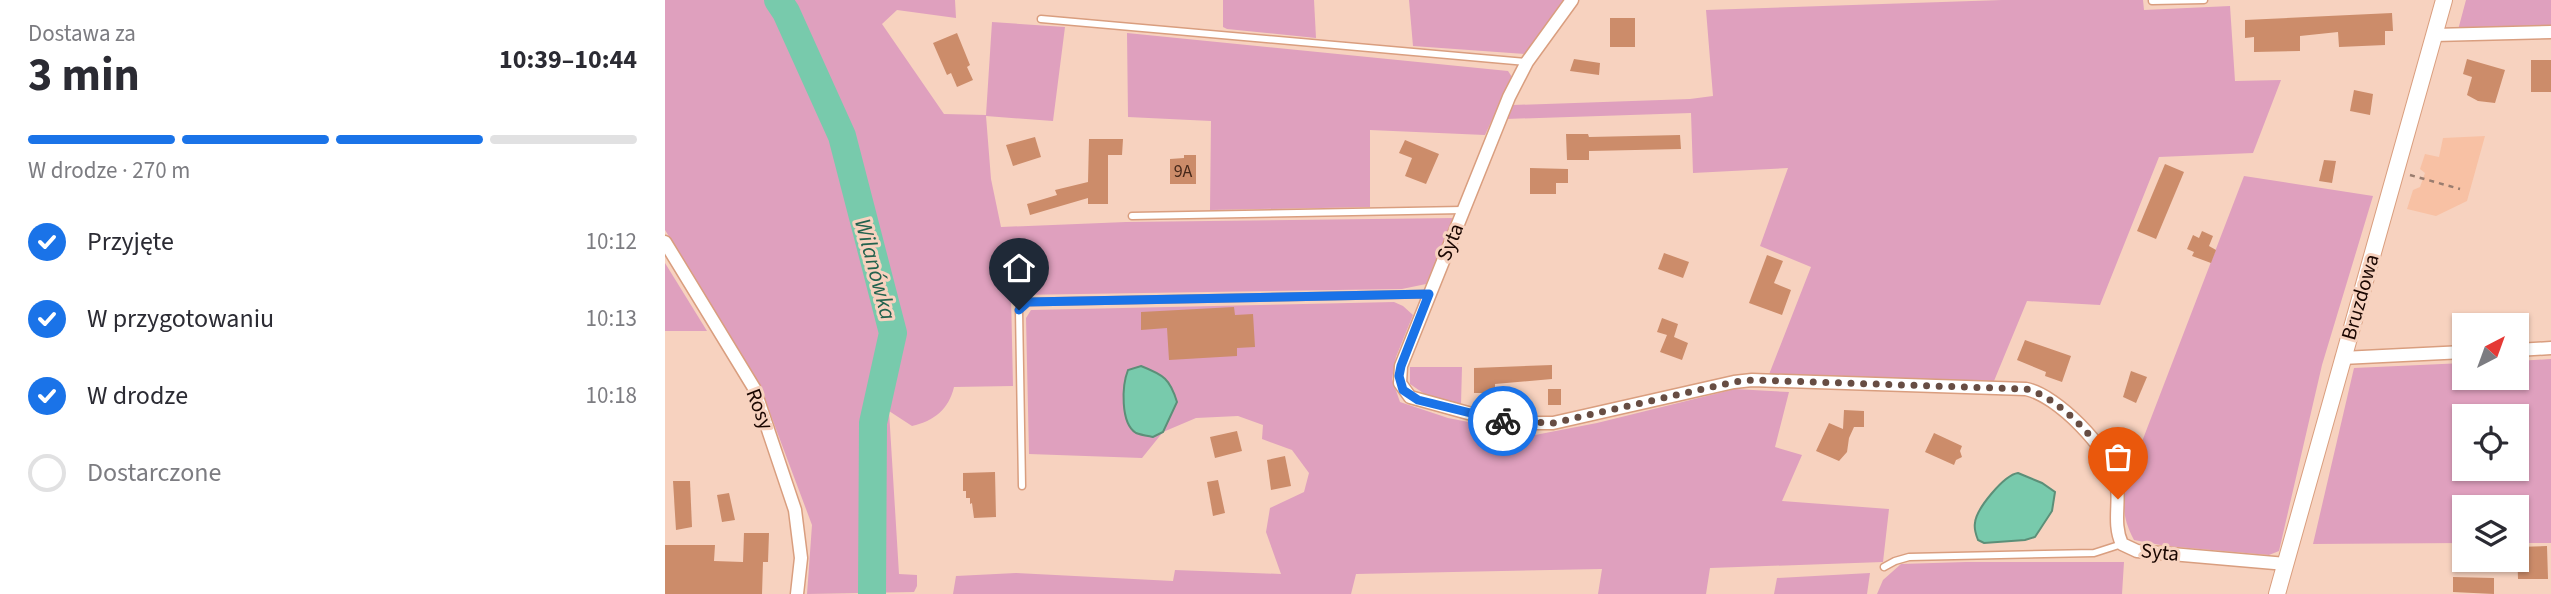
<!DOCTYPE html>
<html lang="pl">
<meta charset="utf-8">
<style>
:root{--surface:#fff;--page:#f2f2f3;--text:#2b2b33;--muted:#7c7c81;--line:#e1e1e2;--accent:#1a73e8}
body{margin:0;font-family:"Source Sans 3",sans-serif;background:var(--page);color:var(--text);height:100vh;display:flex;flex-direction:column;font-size:26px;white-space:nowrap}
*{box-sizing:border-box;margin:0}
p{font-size:23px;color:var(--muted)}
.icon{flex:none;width:38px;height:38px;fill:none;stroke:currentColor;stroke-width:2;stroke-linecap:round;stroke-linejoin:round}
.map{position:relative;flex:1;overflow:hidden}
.panel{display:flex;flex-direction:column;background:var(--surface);width:665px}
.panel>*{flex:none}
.needle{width:46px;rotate:41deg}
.tools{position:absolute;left:1787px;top:313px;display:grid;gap:14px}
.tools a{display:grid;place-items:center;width:77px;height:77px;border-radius:0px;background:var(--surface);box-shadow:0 2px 5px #0004;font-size:35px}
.pin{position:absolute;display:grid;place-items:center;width:60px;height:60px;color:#fff;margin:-72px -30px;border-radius:50% 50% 50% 0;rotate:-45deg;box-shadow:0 0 7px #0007}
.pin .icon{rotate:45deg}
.courier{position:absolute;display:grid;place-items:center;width:70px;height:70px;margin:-35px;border:5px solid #1a73e8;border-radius:50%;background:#fff;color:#222;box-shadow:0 2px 9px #0007}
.summary em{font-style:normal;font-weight:700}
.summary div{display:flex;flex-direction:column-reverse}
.summary{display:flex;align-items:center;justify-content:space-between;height:119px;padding:0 28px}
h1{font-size:46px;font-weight:700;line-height:52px}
.bar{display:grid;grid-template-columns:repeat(4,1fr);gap:10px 7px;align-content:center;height:84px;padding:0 28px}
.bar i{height:9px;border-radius:5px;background:var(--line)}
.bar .current{background:var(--accent)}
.bar p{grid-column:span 4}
ol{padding:0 28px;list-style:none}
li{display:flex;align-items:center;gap:21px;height:77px}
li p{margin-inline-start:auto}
li .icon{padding:7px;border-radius:50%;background:var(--accent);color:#fff;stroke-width:4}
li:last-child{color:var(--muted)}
li i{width:38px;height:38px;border:4px solid var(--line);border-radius:50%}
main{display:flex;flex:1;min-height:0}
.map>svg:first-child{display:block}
</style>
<main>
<section class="panel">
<div class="summary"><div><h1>3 min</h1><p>Dostawa za</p></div><em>10:39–10:44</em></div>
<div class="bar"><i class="current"></i><i class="current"></i><i class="current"></i><i></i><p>W drodze · 270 m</p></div>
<ol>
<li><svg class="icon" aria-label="check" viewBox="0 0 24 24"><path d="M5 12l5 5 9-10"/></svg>Przyjęte<p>10:12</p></li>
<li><svg class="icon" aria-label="check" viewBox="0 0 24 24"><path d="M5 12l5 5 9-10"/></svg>W przygotowaniu<p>10:13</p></li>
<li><svg class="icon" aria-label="check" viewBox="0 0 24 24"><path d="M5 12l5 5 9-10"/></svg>W drodze<p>10:18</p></li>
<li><i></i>Dostarczone</li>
</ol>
</section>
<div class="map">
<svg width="1886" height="594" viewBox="0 0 1886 594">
<rect width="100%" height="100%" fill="#f7d2bf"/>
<polygon fill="#f8c1a4" points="1820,136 1802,201 1771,216 1742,209 1748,190 1755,187 1760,173 1755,169 1760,154 1774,157 1778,138"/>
<g fill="#dfa0be" fill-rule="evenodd">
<path d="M0 0H290L291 18 232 10 217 24 279 114 321 115 327 22 400 27 388 121 321 116 326 179 336 227 461 222 790 218 761 284 737 289 346 295 348 386 289 387C284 409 269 421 247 426L224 411 234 574 252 575V586L249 592 142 594 147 525 93 381 0 230Z"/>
<polygon points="558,0 649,0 651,38 562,29 558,27"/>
<polygon points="744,0 902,0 860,54 748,46"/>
<polygon points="1337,0 1478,0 1479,10 1565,6 1570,81 1616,80 1588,153 1494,157 1435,305 1362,301 1329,381 1103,377 1146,267 1095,246 1123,168 1028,173 1026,113 841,119 848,105 1025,99 1048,96 1041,10"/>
<polygon points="1801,0 1886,0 1886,26 1793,30"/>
<polygon points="462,33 843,71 847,77 820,135 705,130 705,207 545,210 546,121 463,117"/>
<path d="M1579 176 1708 196 1657 365 1614 551 1604 555 1501 546 1469 540C1457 517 1457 504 1463 478Z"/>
<polygon points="0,263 42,331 0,331"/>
<path d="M729 302 738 306 748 315 731 357 727 379 735 402 783 418 870 435 932 423 1070 389 1124 392 1110 447 1137 455 1117 501 1224 509 1218 562 1045 568 1041 594H933L937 569 691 574 686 594H288L291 576 351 573 508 581 510 570 616 574 601 532 605 508 639 492 644 473 627 450 597 439 598 425 573 416 531 418 498 432 477 458 364 454 361 318 366 310ZM476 366C498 375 505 379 512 402L498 432 462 421 460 377Z"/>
<path d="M1886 359V543H1852V508H1799V543L1648 544 1689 368 1799 363V378H1852V361ZM1852 416V469H1799V416Z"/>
<polygon points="745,367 797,367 796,404 761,395 745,384"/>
<polygon points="1301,562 1459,562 1457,594 1212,594 1218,580 1236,564"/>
<polygon points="1205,573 1202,594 1109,594 1112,578"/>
</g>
<g fill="#78caac" stroke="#5c8f78" stroke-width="2">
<path d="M476 366C499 375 505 379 512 402L498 432 488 437C483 436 476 435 471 433 455 423 457 385 463 370Z"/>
<path d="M1353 473 1377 483 1390 492 1387 511 1370 537 1360 540 1319 543 1313 540C1311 535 1309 528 1310 523 1311 509 1339 475 1353 473Z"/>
</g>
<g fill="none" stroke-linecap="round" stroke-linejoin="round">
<polyline stroke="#78caac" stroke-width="28" points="113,0 121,12 177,136 228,333 208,423 207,594"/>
</g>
<g fill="#cc8c6a">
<polygon points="1727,13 1728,31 1720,31 1720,45 1674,47 1673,32 1635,36 1635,51 1589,52 1589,37 1580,38 1580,20"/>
<rect x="945" y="18" width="25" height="29"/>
<polygon points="292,33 305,65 302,67 308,80 292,87 286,73 282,75 268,43"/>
<polygon points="909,59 935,63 934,75 905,71"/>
<polygon points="1802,59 1840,70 1830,103 1813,101 1802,95 1807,77 1798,74"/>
<rect x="1866" y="60" width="20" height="32"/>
<polygon points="1689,90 1708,94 1705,115 1685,111"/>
<polygon points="901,134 923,134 924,137 1015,135 1016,149 924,151 924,160 902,160"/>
<polygon points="370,137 376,157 348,166 341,145"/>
<polygon points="424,139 458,139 457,155 443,155 443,204 423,204 423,198 365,215 362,204 392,195 390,190 423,182"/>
<polygon points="740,140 774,154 761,184 740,176 747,158 734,153"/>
<polygon points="519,155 531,155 531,184 505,184 505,159 519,158"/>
<polygon points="1659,160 1671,161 1667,183 1654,181"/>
<polygon points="1500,164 1519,172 1491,239 1472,231"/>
<polygon points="865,168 903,169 903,183 891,183 891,194 865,194"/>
<polygon points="1537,231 1548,236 1544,246 1551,250 1546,263 1527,256 1529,252 1522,249 1528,235 1534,238"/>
<polygon points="999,253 1024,262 1018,278 993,269"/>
<polygon points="1102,255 1118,261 1109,283 1126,290 1117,315 1084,303"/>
<polygon points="569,307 570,315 588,314 590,347 572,348 572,356 504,360 502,328 476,330 476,312"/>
<polygon points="997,318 1013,324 1009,337 1023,343 1017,360 995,352 1002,335 992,332"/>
<polygon points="1360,340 1406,356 1397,382 1380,376 1381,372 1352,360"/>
<polygon points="887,365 887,379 830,384 830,393 809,393 809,368"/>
<polygon points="1466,371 1482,377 1471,403 1458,397"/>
<rect x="883" y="389" width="13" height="16"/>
<polygon points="1179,410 1199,411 1199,427 1189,427 1184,438 1182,452 1174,461 1151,451 1164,423 1178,429"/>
<polygon points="572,431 577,451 550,458 545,437"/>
<polygon points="1269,433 1297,446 1295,451 1297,457 1291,460 1289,465 1260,452"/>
<polygon points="620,456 626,486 606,490 602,460"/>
<polygon points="330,472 331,517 309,518 307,503 305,504 305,498 301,498 301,491 298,491 298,473"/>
<polygon points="553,480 560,513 548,516 542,482"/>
<polygon points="8,481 25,481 27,527 11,530"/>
<polygon points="64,493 70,520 57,522 52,495"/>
<polygon points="79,533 104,533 103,562 98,562 97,594 0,594 0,545 50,545 49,561 78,562"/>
<polygon points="1882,546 1883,579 1853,579 1852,547"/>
<polygon points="1788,577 1829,578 1829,594 1788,592"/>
</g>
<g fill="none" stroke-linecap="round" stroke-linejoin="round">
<g stroke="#d99e7f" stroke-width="9">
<g id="service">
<polyline points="1487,1 1539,0"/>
<polyline points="376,19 862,62"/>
<polyline points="467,216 798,210"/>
<polyline points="357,486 354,310 357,305 363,302 764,294"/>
<polyline points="1219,567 1230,561 1244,557 1429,553 1457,544"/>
</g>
</g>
<g stroke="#d99e7f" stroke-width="15">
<g id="minor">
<path d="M907 0 862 62 844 97 736 366 735 383 745 397 825 419 847 423H888L1069 382 1087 380 1361 389C1392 395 1444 449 1451 479 1456 501 1447 523 1457 544L1472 551 1621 564"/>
<polyline points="1769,35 1886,32"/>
<polyline points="0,242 89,388 130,510 136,558 132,594"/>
<polyline points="1852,350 1886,348"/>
<polyline points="1677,358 1799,352"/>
</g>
</g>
<g stroke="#d99e7f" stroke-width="18">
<polyline id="tertiary" points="1612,594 1779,0"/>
</g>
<polyline stroke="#9a7d6f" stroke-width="2.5" stroke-dasharray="5 5" stroke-linecap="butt" points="1745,175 1795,189"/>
<use href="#service" stroke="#fff" stroke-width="6"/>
<use href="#minor" stroke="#fff" stroke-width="12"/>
<use href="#tertiary" stroke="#fff" stroke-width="16"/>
</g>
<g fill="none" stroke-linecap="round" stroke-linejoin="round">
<path stroke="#674d43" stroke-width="7" stroke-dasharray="0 12.6" d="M838 421 888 423 1069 382 1087 380 1361 389C1391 395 1437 443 1449 471 1452 480 1452 490 1453 499"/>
<polyline stroke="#1a73e8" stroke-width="9" points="354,310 363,302 764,294 736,366 734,376 738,390 753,400 838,421"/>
</g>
<g text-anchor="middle" stroke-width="6" stroke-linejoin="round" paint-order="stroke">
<g font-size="18" fill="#46281a">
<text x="518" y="177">9A</text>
</g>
<g font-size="21" fill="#1a0600" stroke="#f7d2bf">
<text transform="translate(785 242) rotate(-68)" y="7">Syta</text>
<text transform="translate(1695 297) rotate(-74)" y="7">Bruzdowa</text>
<text transform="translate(95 409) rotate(69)" y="7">Rosy</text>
<text transform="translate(1495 552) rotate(6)" y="7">Syta</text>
</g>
<g font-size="23" font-style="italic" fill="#23624e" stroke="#f7d2bf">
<text transform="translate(211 269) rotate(75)" y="8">Wilanówka</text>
</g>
</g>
</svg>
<div class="tools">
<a><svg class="needle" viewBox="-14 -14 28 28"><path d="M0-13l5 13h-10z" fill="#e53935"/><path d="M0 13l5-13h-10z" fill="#7c7c81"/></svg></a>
<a><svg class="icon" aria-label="locate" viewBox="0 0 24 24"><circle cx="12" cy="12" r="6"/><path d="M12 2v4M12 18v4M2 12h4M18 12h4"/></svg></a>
<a><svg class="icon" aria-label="layers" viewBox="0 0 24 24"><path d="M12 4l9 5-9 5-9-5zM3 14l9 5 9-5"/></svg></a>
</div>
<div class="pin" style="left:1453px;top:499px;background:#ea580c"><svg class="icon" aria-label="bag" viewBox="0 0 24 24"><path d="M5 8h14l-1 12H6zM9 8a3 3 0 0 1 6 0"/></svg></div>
<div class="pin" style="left:354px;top:310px;background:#1f2937"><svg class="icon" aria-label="home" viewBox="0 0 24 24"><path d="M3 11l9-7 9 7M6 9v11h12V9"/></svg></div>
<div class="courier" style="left:838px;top:421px"><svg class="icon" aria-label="bike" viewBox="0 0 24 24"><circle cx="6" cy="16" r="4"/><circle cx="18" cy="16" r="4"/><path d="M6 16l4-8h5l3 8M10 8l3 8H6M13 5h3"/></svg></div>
</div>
</main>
